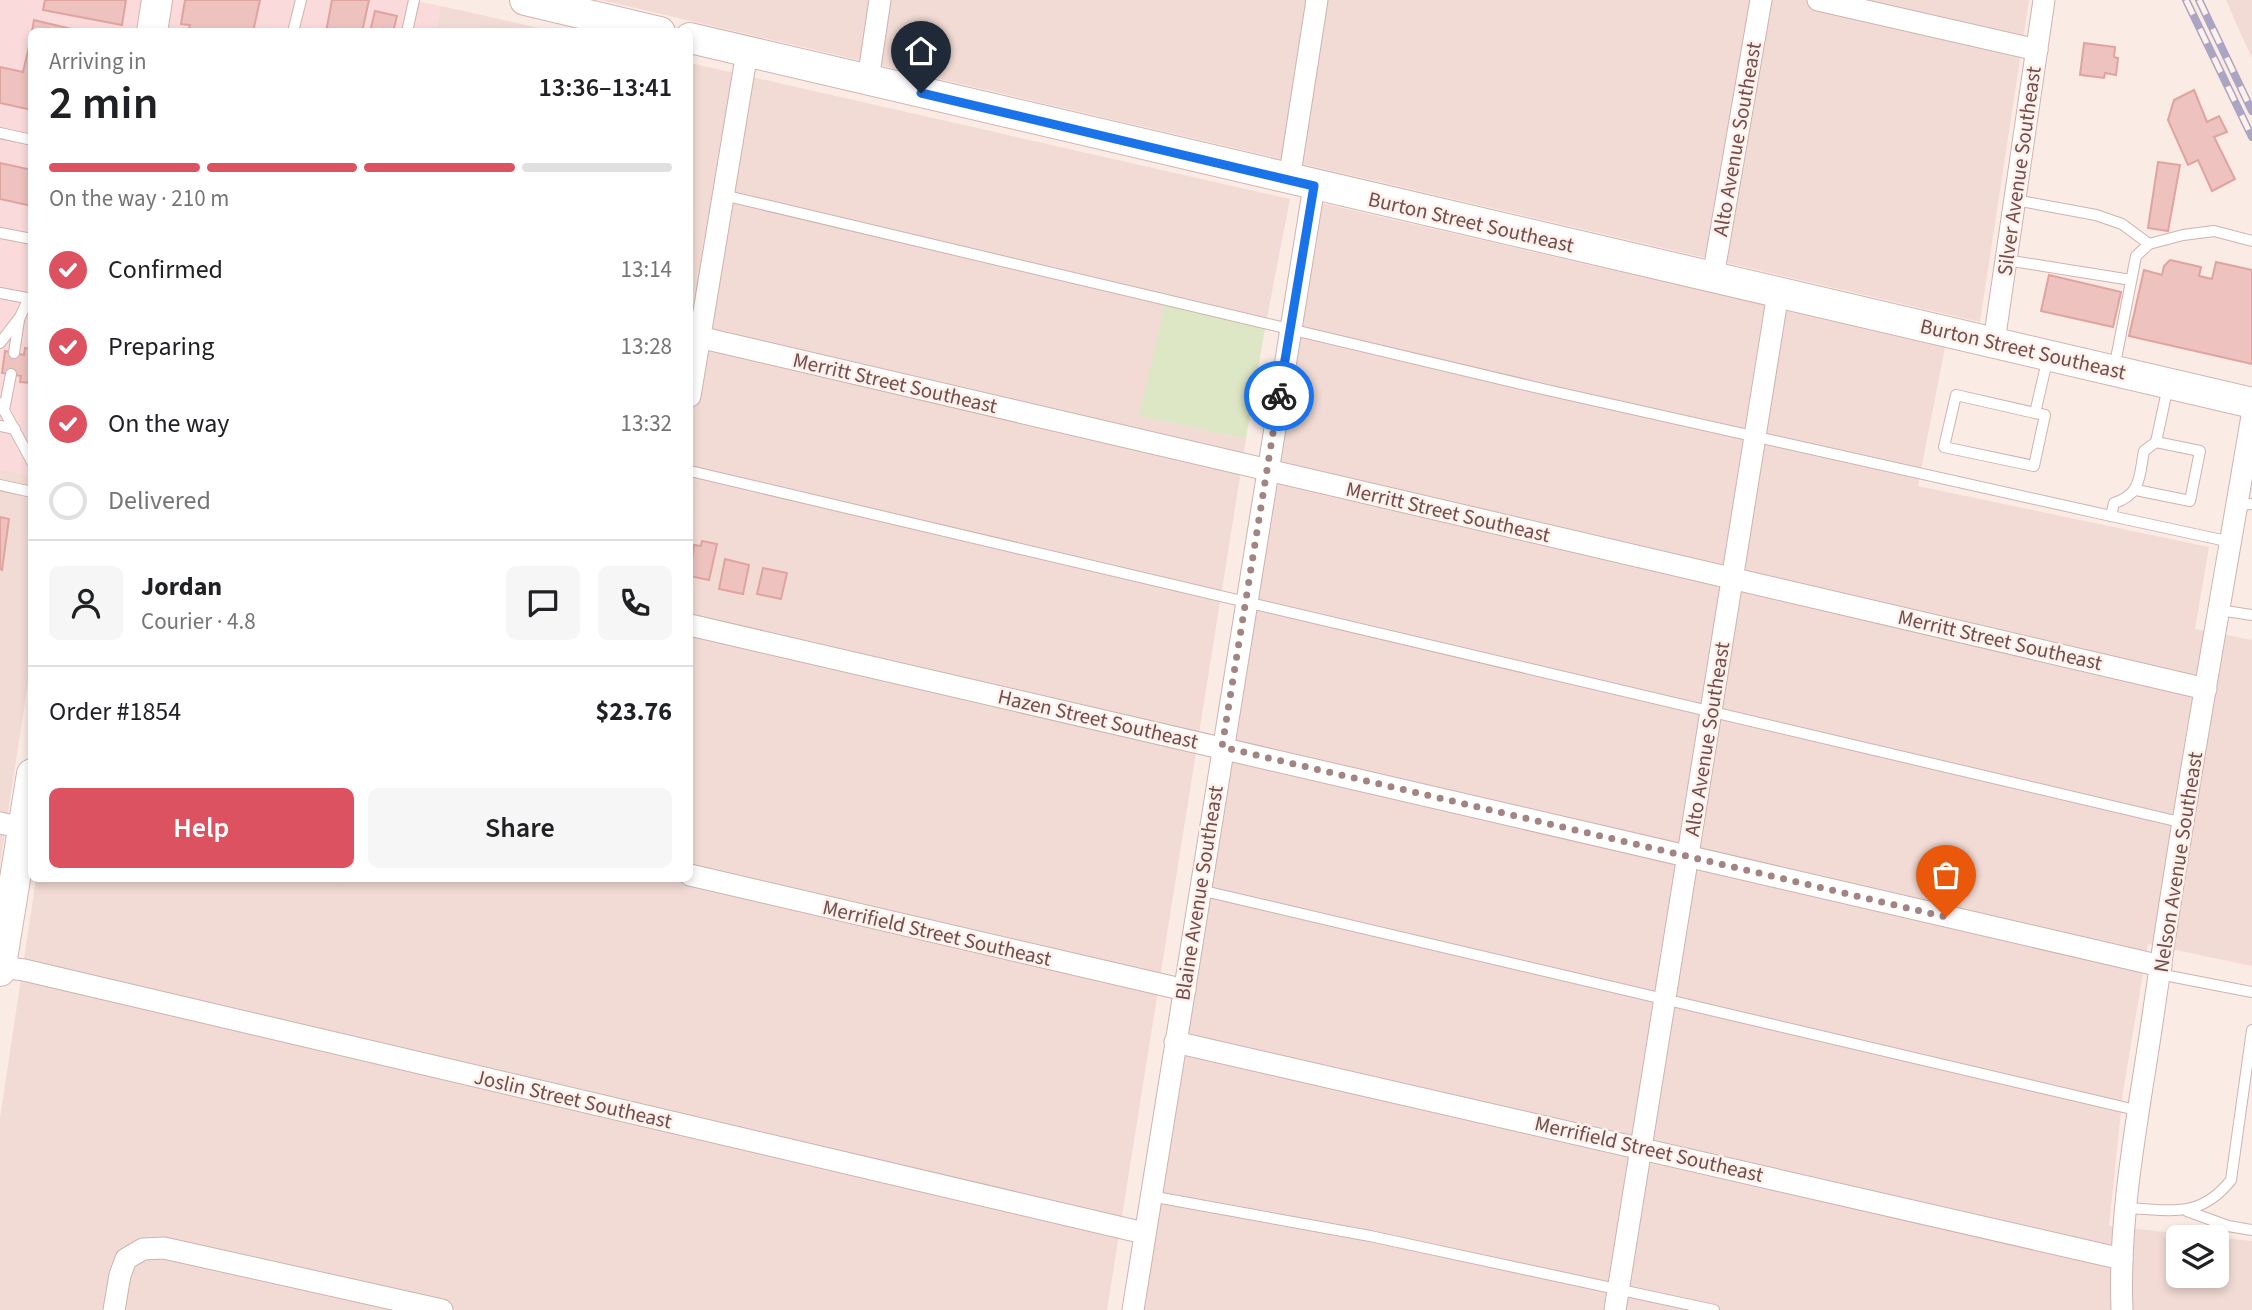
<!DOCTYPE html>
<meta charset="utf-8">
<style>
:root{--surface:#fff;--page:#f6f6f6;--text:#202124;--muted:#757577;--line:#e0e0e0;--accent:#dd5260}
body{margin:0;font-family:"Source Sans 3",sans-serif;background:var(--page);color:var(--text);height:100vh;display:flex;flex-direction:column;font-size:26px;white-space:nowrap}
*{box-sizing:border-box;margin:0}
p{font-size:23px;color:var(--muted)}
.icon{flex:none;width:38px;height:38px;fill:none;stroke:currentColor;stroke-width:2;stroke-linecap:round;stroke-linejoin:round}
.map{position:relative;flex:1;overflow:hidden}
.sheet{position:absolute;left:28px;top:28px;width:665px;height:854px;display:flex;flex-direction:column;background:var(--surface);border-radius:10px;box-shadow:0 4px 10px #0003}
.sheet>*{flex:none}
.buttons{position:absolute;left:2166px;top:1225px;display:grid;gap:14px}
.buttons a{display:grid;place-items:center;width:63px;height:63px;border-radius:10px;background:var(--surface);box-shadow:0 4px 10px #0003;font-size:35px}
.pin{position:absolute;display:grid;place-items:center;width:60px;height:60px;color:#fff;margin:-72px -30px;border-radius:50% 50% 50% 0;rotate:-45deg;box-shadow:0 0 7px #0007}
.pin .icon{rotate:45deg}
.courier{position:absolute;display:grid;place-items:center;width:70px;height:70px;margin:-35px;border:5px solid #1a73e8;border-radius:50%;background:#fff;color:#222;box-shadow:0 2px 9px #0007}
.headline em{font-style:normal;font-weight:600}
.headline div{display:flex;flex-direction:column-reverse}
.headline{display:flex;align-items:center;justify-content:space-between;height:119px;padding:0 21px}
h1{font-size:46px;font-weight:600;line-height:52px}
.bar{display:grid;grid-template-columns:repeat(4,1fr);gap:10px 7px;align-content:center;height:84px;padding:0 21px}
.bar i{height:9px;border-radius:5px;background:var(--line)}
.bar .active{background:var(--accent)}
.bar p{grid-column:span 4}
.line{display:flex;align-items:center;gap:18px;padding:0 21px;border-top:2px solid var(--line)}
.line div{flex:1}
.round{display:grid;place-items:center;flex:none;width:74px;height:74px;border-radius:10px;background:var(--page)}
ol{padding:0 21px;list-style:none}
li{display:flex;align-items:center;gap:21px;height:77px}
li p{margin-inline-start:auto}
li .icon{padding:7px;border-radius:50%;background:var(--accent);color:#fff;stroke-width:4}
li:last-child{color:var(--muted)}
li i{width:38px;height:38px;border:4px solid var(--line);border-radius:50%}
.primary-button{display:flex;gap:14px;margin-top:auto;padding:14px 21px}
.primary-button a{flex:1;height:80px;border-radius:10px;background:var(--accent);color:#fff;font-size:28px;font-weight:600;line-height:80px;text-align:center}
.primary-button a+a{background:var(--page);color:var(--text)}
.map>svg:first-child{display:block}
</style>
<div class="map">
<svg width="2252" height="1310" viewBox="0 0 2252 1310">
<rect width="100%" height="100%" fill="#fbebe5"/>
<g fill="#f2dbd4" fill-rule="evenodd">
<polygon points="601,0 2029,0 1980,322"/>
<polygon points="2226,0 2252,0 2252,58 2240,32"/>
<polygon points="441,6 552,31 435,32"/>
<polygon points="690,63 1290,199 1265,328 1140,416 1246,439 1107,1310 0,1310 0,1118 36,879 690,878"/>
<path d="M1321 203 1945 347 1918 486 2209 547 2195 629 2252 640V966L2148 944 2123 1092 2109 1226 2252 1241V1310H1136ZM2179 1237H2217V1276H2179Z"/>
<polygon points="0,469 32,476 31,663 0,865"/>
</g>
<polygon fill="#fadadb" points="0,0 411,0 441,6 435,31 32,32 31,476 0,469"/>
<polygon fill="#dee7c5" points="1165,303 1265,328 1246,439 1139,416"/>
<g fill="#eec2bf" stroke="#e0a4a0" stroke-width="2">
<polygon points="45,0 126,0 122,25 43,10"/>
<polygon points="185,0 260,0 253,32 188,32 190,25 181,24"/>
<polygon points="332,0 369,0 362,32 326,32"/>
<polygon points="375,11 397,16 393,32 370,32"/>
<polygon points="34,20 84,32 32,32"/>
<polygon points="32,34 32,110 0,103 0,67 23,72"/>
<polygon points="2084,43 2115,47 2114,57 2118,58 2116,75 2105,73 2104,78 2080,75"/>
<polygon points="2194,90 2207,122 2219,116 2227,132 2214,137 2235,179 2212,191 2198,160 2188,165 2168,120 2174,100"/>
<polygon points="2158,162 2180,165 2168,231 2148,228"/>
<polygon points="0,163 32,170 32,206 0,199"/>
<polygon points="2170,260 2201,267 2199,276 2212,279 2216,262 2252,270 2252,364 2129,336 2144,270 2162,275 2164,266"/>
<polygon points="2049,275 2121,292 2113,327 2041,311"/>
<polygon points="25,348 32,349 32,383 20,382 21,376 2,373 5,351 24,355"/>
<polygon points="0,517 9,519 2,570 0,569"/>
<polygon points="702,541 717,544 709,580 690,576 694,545 701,546"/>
<polygon points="725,559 749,565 743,594 719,589"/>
<polygon points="763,568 787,573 781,599 757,594"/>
</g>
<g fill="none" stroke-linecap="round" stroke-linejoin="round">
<g stroke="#ceb3af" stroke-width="12">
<g id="lane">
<polyline points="293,32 301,0"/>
<polyline points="407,32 414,0"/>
<polyline points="0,133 32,140"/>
<polyline points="723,195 1547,390 2111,516"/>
<polyline points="2015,200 2096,215 2122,224 2149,244"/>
<polyline points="0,233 32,239"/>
<polyline points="2006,260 2131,280"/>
<polyline points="0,293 32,299"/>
<polyline points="0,343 20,317 29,298"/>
<polyline points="14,353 19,320"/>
<polyline points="2114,369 2136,256 2149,244 2183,235 2214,231 2252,241"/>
<path d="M2168 386 2156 442 2144 451C2139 476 2142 494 2114 503L2111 516 2231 542"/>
<polyline points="0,403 32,462"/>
<polyline points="4,410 11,374"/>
<polyline points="2035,413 2045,415 2034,466 1944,447 1956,395 2035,413 2048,357"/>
<polyline points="0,426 15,429"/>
<polyline points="690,471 2184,823"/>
<polyline points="0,485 32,492"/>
<polyline points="2136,490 2190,501 2200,451 2156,442"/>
<polyline points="2237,505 2252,504"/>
<polyline points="2219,610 2252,615"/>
<polyline points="1200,890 2140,1111"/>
<polyline points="2159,974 2252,992"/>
<polyline points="1150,1196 1370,1236 1714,1310"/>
<path d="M2127 1208C2171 1210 2200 1219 2231 1180L2252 1030"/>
<polyline points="2187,1211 2228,1226 2252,1230"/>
</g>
</g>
<g stroke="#ceb3af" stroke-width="23">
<g id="street">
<polyline points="1818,0 2037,50"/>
<polyline points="868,80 880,0"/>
<polyline points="1289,180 1317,0"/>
<polyline points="1713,277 1761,0"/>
<polyline points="690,335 2206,689"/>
<polyline points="1994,342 2044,0"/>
<polyline points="690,396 747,52"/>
<polyline points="690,625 2161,966"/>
<polyline points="0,823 23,828"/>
<polyline points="690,875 1185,990"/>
<polyline points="1,967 24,970 1144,1233"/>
<polyline points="1175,1042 2122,1259"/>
<polyline points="114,1310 120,1275 126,1259 143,1249 164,1248 442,1310"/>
<polyline points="1133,1310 1314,186"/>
<polyline points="1615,1310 1778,293"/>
<path d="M2122 1310C2118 1212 2139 1113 2153 1016 2182 816 2218 616 2252 416"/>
</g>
</g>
<g stroke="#d3b3af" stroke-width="32">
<g id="secondary">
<polyline points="525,0 660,32"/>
<polyline points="152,32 157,0"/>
<polyline points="690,38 2252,403"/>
<polyline points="0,971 32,774"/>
</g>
</g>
<use href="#lane" stroke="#fff" stroke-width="10"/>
<use href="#street" stroke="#fff" stroke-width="21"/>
<use href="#secondary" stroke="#fff" stroke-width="30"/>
<g stroke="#aba5c4" stroke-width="8">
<g id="rail">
<polyline points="2186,0 2252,137"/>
<polyline points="2199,0 2252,111"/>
</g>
</g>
<use href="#rail" stroke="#fef1eb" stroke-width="5" stroke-dasharray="16" stroke-linecap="butt"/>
</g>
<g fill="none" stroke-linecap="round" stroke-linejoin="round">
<polyline stroke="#a28482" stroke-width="7" stroke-dasharray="0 12.6" points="1279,396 1222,747 1946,917"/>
<polyline stroke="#1a73e8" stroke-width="9" points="921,93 1314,186 1279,396"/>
</g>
<g text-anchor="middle" stroke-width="5" stroke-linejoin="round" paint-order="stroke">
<g font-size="21" fill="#724d4c" stroke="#fef1eb">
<text transform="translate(1737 139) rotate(-80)" y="7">Alto Avenue Southeast</text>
<text transform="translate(2019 171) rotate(-82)" y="7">Silver Avenue Southeast</text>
<text transform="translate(1471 222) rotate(13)" y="7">Burton Street Southeast</text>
<text transform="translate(2023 349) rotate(13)" y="7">Burton Street Southeast</text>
<text transform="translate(895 383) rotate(13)" y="7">Merritt Street Southeast</text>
<text transform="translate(1448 512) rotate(13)" y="7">Merritt Street Southeast</text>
<text transform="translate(2000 640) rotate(13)" y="7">Merritt Street Southeast</text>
<text transform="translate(1098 719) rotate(13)" y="7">Hazen Street Southeast</text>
<text transform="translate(1707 739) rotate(-81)" y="7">Alto Avenue Southeast</text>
<text transform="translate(2178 862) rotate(-81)" y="7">Nelson Avenue Southeast</text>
<text transform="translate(1199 893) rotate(-81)" y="7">Blaine Avenue Southeast</text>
<text transform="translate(937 933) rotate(13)" y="7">Merrifield Street Southeast</text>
<text transform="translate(573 1099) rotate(13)" y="7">Joslin Street Southeast</text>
<text transform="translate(1649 1149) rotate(13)" y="7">Merrifield Street Southeast</text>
</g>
</g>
</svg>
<div class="buttons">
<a><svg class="icon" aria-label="layers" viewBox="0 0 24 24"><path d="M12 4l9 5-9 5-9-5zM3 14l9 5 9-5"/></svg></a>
</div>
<div class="pin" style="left:1946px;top:917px;background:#ea580c"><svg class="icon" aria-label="bag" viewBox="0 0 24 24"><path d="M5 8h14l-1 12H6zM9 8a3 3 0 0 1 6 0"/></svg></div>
<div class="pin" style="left:921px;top:93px;background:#1f2937"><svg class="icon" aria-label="home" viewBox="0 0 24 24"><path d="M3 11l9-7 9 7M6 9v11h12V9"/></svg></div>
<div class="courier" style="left:1279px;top:396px"><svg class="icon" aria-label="bike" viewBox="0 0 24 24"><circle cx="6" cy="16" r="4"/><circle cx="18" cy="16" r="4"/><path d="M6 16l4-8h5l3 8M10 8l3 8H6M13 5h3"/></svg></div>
<section class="sheet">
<div class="headline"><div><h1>2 min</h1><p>Arriving in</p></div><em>13:36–13:41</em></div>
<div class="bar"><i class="active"></i><i class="active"></i><i class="active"></i><i></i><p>On the way · 210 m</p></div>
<ol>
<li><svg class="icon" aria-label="check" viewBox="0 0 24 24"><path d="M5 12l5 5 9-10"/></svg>Confirmed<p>13:14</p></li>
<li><svg class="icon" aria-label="check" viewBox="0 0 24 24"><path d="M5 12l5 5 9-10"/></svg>Preparing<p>13:28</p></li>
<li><svg class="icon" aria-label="check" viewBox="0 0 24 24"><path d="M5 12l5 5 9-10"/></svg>On the way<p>13:32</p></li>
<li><i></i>Delivered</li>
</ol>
<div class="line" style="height:126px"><a class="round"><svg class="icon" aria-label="person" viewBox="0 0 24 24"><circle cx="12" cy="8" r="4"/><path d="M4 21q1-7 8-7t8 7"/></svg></a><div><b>Jordan</b><p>Courier · 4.8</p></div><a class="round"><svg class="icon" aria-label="chat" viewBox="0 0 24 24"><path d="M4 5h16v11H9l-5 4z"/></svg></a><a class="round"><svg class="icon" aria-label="phone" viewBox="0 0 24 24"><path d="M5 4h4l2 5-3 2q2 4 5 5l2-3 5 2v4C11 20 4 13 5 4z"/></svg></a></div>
<div class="line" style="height:91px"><div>Order #1854</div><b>$23.76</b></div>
<div class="primary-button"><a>Help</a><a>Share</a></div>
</section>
</div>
